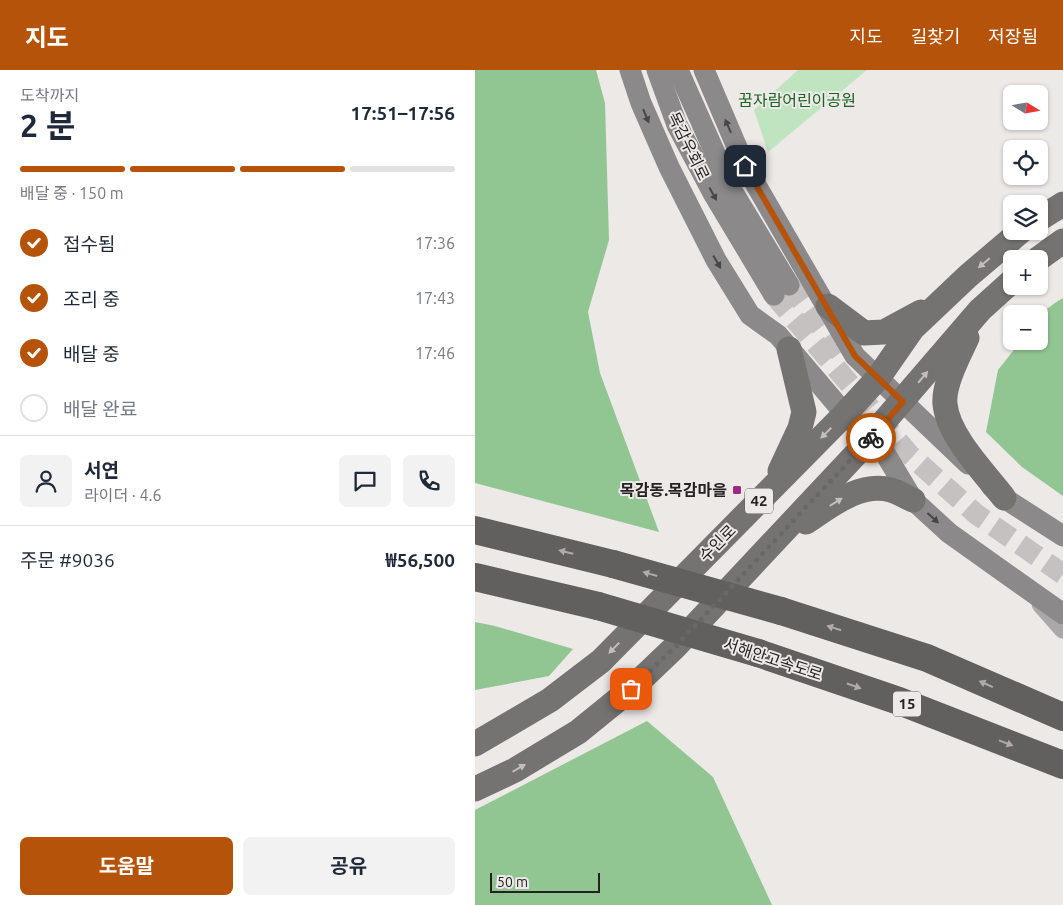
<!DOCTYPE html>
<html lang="ko">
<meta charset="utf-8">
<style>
:root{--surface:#fff;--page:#f2f2f3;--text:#1f2937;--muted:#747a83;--line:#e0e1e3;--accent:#b45309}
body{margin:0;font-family:Ubuntu,"Noto Sans KR",sans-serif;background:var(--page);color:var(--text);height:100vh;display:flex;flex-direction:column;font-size:19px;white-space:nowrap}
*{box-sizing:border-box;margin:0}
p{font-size:16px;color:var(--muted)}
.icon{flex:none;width:28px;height:28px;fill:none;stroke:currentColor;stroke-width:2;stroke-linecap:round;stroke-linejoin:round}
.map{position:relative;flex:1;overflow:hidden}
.panel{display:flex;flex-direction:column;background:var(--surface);width:475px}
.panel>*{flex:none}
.needle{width:32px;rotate:101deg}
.controls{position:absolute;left:528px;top:15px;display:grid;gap:10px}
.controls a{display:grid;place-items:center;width:45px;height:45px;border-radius:8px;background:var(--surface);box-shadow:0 1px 4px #0004;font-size:25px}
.scale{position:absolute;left:15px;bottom:12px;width:110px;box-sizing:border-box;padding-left:5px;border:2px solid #242222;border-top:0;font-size:14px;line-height:18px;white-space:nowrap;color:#242222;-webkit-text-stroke:4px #ece9e7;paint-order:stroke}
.pin{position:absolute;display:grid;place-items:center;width:42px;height:42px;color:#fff;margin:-21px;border-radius:10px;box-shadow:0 2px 8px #0006}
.courier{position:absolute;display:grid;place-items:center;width:50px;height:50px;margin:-25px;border:4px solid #b45309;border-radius:50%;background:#fff;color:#222;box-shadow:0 1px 6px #0007}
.head em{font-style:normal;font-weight:700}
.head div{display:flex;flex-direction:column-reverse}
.head{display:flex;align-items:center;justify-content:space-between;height:85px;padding:0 20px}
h1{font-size:32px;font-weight:700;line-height:38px}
.bar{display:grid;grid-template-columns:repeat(4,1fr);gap:8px 5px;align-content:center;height:60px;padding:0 20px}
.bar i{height:6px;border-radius:4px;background:var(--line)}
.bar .active{background:var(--accent)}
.bar p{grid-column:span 4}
.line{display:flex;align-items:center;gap:12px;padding:0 20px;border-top:1px solid var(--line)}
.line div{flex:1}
.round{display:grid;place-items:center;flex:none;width:52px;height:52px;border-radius:8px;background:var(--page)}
ol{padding:0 20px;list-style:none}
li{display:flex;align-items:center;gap:15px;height:55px}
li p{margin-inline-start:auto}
li .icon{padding:5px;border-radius:50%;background:var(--accent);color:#fff;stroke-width:4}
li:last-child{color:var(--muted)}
li i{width:28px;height:28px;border:2px solid var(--line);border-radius:50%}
.button{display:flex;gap:10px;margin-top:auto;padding:10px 20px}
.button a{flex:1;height:58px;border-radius:8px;background:var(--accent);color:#fff;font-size:20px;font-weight:700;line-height:58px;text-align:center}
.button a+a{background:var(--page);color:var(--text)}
header{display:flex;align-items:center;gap:30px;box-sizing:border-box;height:70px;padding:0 25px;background:var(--accent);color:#fff}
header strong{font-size:24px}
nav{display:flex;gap:28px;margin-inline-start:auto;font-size:18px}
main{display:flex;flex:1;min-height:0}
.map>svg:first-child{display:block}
</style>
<header>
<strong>지도</strong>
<nav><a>지도</a><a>길찾기</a><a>저장됨</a></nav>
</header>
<main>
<section class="panel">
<div class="head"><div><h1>2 분</h1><p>도착까지</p></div><em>17:51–17:56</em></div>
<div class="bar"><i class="active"></i><i class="active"></i><i class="active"></i><i></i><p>배달 중 · 150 m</p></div>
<ol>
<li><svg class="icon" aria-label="check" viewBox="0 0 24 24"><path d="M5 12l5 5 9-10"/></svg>접수됨<p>17:36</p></li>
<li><svg class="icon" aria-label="check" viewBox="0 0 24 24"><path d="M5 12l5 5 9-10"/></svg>조리 중<p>17:43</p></li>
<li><svg class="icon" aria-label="check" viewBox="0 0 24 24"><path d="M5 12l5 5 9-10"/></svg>배달 중<p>17:46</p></li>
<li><i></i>배달 완료</li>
</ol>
<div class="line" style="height:90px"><a class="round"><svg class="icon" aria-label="person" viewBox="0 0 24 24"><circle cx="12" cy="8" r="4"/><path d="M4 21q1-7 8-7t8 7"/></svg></a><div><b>서연</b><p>라이더 · 4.6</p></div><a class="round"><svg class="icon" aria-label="chat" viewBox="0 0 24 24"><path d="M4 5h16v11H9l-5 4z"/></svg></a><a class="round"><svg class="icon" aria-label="phone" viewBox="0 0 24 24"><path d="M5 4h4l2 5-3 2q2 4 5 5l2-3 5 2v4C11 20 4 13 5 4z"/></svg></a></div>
<div class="line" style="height:65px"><div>주문 #9036</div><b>₩56,500</b></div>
<div class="button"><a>도움말</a><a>공유</a></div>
</section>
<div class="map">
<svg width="588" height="835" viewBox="0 0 588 835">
<rect width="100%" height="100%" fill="#ece9e7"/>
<polygon fill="#bfe4bf" points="323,0 392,0 293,82 279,40"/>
<g fill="#91c592">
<polygon points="0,0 121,0 130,33 134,170 113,242 125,303 184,462 0,413"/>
<path d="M588 228V426L547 397 511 362 523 300 546 271H564C564 245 565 242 588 228Z"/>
<polygon points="0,552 20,556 98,579 74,606 0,620"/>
<polygon points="172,651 238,707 297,835 0,835 0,740"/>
</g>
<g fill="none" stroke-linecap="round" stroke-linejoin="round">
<g stroke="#c4c1c0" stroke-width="21" stroke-dasharray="21 11" stroke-linecap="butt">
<polyline points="314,215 370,289"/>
<polyline points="299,225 435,385 501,444 588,504"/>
</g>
<polyline stroke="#aaa8a8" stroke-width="19" points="566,534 588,559"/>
<g stroke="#8b8989" stroke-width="21">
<polyline points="155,0 166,33 194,97 241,190 275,245 303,265 370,344 411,385 438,430 474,463 588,544"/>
<polyline points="182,0 202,55 238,123 299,225"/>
<polyline points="203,0 256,119 314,215"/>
<polyline points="229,0 270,96 380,286 493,394"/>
<polyline points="516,416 529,428 588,466"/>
</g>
<g stroke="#757272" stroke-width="25">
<polyline points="564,149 588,134"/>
<polyline points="563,189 588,171"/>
<polyline points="353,236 389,263 409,262 446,242"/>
<path d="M492 268C484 285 468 315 470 334 473 366 509 402 529 428"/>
<polyline points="305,401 325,358 329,342 314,279"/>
<path d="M331 452C354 437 385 411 416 420 423 422 431 427 438 430"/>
<polyline points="0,674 75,630 126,591 370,344 403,308 437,259 493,206 546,161"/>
<polyline points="0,719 40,700 103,662 156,619 200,577 382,383 505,240 536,212"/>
</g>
<g stroke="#625f5f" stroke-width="28">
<polyline points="0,460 138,494"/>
<polyline points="0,507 123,536"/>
<polyline points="306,541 452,588 588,647"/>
<polyline points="283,583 424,631 588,695"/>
</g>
<g stroke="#625f5f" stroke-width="28">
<polyline points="138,494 306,541"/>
<polyline points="123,536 283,583"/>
</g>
</g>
<defs><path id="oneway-solid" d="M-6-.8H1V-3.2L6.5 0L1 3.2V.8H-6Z" transform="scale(1.25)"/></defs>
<g fill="#484646">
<use href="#oneway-solid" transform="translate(171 46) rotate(67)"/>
<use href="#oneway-solid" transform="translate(253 56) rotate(-114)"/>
<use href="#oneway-solid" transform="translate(238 124) rotate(61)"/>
<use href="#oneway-solid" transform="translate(242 192) rotate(60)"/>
<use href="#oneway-solid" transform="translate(458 448) rotate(42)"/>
</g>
<g fill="#c2bfbe">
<use href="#oneway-solid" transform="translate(509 193) rotate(140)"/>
<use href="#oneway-solid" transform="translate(448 307) rotate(-50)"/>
<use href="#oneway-solid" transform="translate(351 363) rotate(135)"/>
<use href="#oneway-solid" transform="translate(361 432) rotate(-32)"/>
<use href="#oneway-solid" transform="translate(139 578) rotate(135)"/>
<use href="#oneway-solid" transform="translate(44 698) rotate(-30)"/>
</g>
<g fill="#aeabaa">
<use href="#oneway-solid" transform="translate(91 482) rotate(-166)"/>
<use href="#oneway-solid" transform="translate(175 504) rotate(-164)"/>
<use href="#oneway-solid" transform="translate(359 558) rotate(-162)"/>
<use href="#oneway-solid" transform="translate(511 614) rotate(-156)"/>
<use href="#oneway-solid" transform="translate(379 616) rotate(19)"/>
<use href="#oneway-solid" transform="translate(531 673) rotate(21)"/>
</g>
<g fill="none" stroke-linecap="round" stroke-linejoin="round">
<polyline stroke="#6a6867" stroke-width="5" stroke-dasharray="0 9" points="156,619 200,577 396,368"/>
<polyline stroke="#b45309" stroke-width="6" points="270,96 380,286 428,332 396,368"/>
</g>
<rect fill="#9d2985" stroke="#ece9e7" stroke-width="2" x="257" y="415" width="10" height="10" rx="2.5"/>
<g text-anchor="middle" stroke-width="4" stroke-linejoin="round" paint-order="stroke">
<g fill="#ece9e7" stroke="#605e5d" stroke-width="1">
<rect x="270" y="418.5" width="28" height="25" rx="4"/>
<rect x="418" y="621.5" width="28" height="25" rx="4"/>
</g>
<g font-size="15" font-weight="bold" fill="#242222">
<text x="284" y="436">42</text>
<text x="432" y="639">15</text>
</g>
<g font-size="16" fill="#1a6324" stroke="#ece9e7">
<text x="322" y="36">꿈자람어린이공원</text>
</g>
<g font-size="16" fill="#242222" stroke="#ece9e7">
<text transform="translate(214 76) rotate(64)" y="6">목감우회로</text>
<text transform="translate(242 473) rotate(-45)" y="6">수인로</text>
<text transform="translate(298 589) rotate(18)" y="6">서해안고속도로</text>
</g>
<g font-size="16" font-weight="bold" fill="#242222" stroke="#ece9e7" text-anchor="end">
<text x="252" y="426">목감동.목감마을</text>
</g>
</g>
</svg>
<div class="controls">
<a><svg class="needle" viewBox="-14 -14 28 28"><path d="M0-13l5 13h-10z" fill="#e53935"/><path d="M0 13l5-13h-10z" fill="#747a83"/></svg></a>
<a><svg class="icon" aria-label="locate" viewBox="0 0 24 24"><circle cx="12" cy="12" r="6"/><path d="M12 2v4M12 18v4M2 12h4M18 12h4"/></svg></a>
<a><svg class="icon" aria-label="layers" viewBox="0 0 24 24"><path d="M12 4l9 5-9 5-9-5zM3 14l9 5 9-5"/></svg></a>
<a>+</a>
<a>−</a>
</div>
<div class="scale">50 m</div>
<div class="pin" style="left:156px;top:619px;background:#ea580c"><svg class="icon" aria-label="bag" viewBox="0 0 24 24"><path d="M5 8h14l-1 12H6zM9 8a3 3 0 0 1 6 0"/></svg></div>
<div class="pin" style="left:270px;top:96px;background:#1f2937"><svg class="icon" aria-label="home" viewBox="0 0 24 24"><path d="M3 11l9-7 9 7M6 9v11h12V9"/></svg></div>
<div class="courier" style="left:396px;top:368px"><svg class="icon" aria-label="bike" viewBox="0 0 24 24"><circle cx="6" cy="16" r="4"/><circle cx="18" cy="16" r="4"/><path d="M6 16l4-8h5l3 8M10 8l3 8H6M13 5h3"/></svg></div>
</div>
</main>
